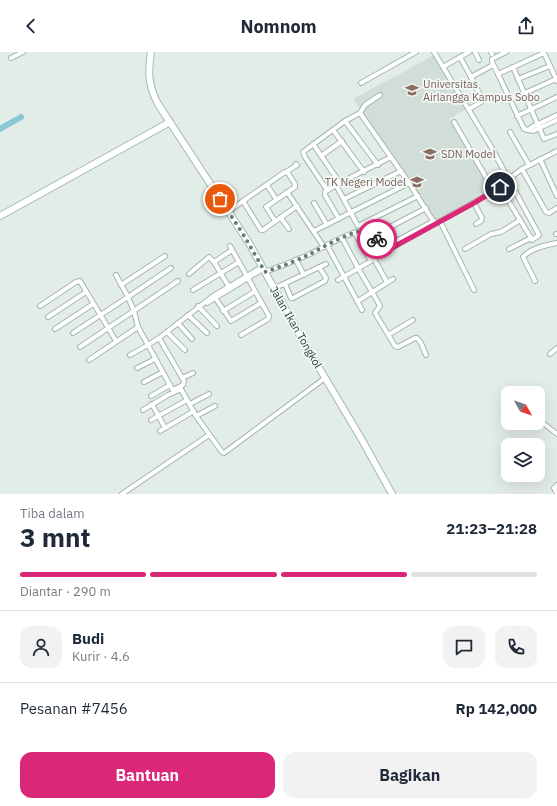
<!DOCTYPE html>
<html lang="id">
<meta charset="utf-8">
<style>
:root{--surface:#fff;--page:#f2f2f3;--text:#1f2937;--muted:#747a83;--line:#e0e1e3;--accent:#db2777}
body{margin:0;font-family:"IBM Plex Sans",sans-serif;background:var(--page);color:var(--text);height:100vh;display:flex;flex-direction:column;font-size:15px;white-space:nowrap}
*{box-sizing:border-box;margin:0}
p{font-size:13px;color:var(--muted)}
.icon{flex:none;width:22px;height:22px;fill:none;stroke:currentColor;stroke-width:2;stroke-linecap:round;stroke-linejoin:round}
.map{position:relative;height:442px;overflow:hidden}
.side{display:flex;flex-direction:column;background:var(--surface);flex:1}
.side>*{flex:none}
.needle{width:26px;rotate:130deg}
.buttons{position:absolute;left:501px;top:334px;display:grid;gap:8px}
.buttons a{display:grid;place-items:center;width:44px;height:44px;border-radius:8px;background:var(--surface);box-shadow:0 4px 16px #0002;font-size:20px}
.pin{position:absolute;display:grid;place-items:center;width:34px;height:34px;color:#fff;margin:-17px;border:2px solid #fff;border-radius:50%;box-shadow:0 1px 4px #0007}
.courier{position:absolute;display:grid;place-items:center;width:40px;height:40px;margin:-20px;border:3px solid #db2777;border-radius:50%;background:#fff;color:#222;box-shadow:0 1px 5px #0007}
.summary em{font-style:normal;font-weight:800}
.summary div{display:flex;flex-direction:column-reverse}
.summary{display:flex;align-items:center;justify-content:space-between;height:68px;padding:0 20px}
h1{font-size:26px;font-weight:800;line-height:30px}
.bar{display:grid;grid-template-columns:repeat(4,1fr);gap:6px 4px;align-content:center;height:48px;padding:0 20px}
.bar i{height:5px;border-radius:3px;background:var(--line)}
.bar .current{background:var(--accent)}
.bar p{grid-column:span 4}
.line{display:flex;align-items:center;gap:10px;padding:0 20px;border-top:1px solid var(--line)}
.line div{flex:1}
.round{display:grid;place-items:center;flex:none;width:42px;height:42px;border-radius:12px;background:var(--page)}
.button{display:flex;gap:8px;margin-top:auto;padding:8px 20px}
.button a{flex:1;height:46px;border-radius:12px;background:var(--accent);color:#fff;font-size:16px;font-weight:800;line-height:46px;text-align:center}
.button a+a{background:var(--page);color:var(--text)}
header{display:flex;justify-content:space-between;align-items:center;height:52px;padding:0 20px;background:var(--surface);font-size:18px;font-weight:800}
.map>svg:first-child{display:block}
</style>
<header><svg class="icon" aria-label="back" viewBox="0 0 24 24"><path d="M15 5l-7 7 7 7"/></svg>Nomnom<svg class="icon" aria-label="share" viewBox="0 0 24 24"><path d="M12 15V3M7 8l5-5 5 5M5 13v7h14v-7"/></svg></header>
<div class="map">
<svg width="557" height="442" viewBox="0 0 557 442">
<rect width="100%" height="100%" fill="#e3ede8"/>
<polygon fill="#d1ddd7" points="433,3 451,30 466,57 449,67 492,138 436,169 353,47 420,11"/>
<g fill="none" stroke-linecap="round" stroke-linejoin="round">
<polyline stroke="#89c8d4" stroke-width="6" points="0,77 21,65"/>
<g stroke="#a5b5af" stroke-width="6">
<g id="street">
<polyline points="434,0 490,93 539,183 532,188 531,186 509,197"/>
<polyline points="475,0 479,8"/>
<polyline points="491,0 492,2"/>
<polyline points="460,5 471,25"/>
<polyline points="11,6 23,0"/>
<polyline points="443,15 469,0"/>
<polyline points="513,15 544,87 557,82"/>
<polyline points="498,22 492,10 492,7 506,0"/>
<polyline points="518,27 550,14"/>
<polyline points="557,29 544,1 498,22 524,77 533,79 557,68"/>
<polyline points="361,31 416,0"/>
<polyline points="525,41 556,27"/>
<polyline points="469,57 481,50 482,47 471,25 493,13"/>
<polyline points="360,61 409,131 435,172"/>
<polyline points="517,64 557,45"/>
<polyline points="345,69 378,113"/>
<polyline points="454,70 494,139"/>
<polyline points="333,78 364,120"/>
<polyline points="528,78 532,75 557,63"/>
<polyline points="510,80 529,113"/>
<polyline points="313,92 340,131"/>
<polyline points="321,104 342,89"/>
<polyline points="540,107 557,144"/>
<polyline points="522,117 546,160 549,161 557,156"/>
<polyline points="286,120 297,113 296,112"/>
<polyline points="267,133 276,147"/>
<polyline points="336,133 358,174 418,144"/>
<polyline points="500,135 531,186"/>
<polyline points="327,138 305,105 303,100 345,69 360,61 365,53 380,43"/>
<polyline points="287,140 324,195"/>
<polyline points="344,147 401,119"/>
<polyline points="314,151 327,173"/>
<polyline points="474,151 482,166 481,169 476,172"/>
<polyline points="228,160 243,149"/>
<polyline points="281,166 289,177"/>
<polyline points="339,167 325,143 325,140 336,133 391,105"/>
<polyline points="275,169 266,155 295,135 295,132 288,121 285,120 243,149 261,178 263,178 297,154"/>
<polyline points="369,169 387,194 434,169"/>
<polyline points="440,169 474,238"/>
<polyline points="314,179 409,131"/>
<polyline points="355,181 371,209"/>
<polyline points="377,182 426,156"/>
<polyline points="556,182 557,182"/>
<polyline points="342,186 358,216 379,252 380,254 375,261 395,294 398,295 415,286 417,286 421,291 426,303"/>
<polyline points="327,193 362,258"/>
<polyline points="230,194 269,264 268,267 241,283"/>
<polyline points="465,197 491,182 501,180 520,168"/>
<polyline points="374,207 387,230"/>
<polyline points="296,208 304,223"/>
<polyline points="214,210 232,198"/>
<path d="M265 220C279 215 294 209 308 203 321 197 358 174 370 179L385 198H388L489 142 522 117 557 99"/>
<polyline points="189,222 209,205 214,210 229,235"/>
<polyline points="116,223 128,245 171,216"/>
<polyline points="338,228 371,209 385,198"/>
<path d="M535 229 523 205C531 196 546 193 557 191"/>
<polyline points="285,232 291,246 293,246 325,229 326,226 319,215"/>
<polyline points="121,233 165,204"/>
<polyline points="273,237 326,212"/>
<polyline points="193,238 239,210"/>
<polyline points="214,244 231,269 261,251"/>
<polyline points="358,249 393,227"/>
<polyline points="207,251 263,217"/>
<polyline points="40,254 76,230 80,229 116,289"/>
<polyline points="198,254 217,274"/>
<polyline points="223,259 254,240"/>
<polyline points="188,263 207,281"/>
<polyline points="48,265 86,240"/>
<polyline points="178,271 192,287"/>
<polyline points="55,277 93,252"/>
<polyline points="167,280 185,298"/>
<polyline points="73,281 128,245 134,259 138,275"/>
<polyline points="388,283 413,268"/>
<polyline points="159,286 184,329 183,333 175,337 172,337 148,293 159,286 213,244 262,215"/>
<polyline points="80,295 178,229"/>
<polyline points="550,302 557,296"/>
<polyline points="89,308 138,275 148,293 130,303"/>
<polyline points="137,316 155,307"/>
<polyline points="182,326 193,321"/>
<polyline points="144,330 163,320"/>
<polyline points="151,344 170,333"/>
<polyline points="152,352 165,376"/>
<polyline points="190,352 209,342"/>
<polyline points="143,358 168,343 181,337 196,364 222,400 224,401 325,326"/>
<polyline points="196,364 215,354"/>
<polyline points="538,367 557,382"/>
<polyline points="151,368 187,348"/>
<polyline points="160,379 194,359"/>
<polyline points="557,433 554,436 557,441"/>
<polyline points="122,442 209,383"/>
</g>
</g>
<g stroke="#a1b9b1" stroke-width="8">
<g id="secondary">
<path d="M151 0C148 21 148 33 158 52L249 191 302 287 362 388 392 442"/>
<polyline points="0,164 170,70"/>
</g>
</g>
<use href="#street" stroke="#fff" stroke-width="4"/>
<use href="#secondary" stroke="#fff" stroke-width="6"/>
</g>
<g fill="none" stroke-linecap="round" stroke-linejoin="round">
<path stroke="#667c75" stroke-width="4" stroke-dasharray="0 7.2" d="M220 147 243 182 265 220C279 215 294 210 308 203 320 197 359 174 370 179L377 187"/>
<polyline stroke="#db2777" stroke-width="5" points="377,187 385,198 388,198 474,151 500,135"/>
</g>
<defs>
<g id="university-bare" transform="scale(1.08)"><path d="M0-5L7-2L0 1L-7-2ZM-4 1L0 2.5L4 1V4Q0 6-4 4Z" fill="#8d6e63" stroke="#f3f9f6" stroke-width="2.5" paint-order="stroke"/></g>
<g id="school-bare" transform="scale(1.08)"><path d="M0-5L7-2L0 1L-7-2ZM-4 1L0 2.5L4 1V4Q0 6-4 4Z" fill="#8d6e63" stroke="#f3f9f6" stroke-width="2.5" paint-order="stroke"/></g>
</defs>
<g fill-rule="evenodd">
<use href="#university-bare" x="412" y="38"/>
<use href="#school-bare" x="430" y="102"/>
<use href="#school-bare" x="417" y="130"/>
</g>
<g text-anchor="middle" stroke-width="3.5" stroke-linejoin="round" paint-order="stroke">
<g font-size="11" fill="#785e54" stroke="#f3f9f6" text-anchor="start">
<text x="423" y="36">Universitas<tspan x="423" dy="13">Airlangga Kampus Sobo</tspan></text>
<text x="441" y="106">SDN Model</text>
<text x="406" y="134" text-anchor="end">TK Negeri Model</text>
</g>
<g font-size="11" fill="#223f37" stroke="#f3f9f6">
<text transform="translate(296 275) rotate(60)" y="4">Jalan Ikan Tongkol</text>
</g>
</g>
</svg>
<div class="buttons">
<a><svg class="needle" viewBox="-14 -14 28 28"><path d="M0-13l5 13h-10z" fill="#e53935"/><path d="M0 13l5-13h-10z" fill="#747a83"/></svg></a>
<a><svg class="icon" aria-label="layers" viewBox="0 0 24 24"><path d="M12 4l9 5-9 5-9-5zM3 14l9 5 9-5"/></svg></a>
</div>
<div class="pin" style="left:220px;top:147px;background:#ea580c"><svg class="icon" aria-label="bag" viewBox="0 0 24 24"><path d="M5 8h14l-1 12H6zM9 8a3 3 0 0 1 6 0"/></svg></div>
<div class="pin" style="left:500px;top:135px;background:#1f2937"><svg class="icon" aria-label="home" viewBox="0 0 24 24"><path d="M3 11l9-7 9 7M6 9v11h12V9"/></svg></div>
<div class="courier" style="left:377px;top:187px"><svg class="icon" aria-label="bike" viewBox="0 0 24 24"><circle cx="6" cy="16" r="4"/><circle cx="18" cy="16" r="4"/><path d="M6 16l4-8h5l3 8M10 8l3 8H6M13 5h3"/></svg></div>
</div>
<section class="side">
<div class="summary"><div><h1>3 mnt</h1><p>Tiba dalam</p></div><em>21:23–21:28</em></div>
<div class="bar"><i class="current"></i><i class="current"></i><i class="current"></i><i></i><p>Diantar · 290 m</p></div>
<div class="line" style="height:72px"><a class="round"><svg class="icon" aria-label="person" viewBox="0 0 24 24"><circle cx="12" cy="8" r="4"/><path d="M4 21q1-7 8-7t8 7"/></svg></a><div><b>Budi</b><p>Kurir · 4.6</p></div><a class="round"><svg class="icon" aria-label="chat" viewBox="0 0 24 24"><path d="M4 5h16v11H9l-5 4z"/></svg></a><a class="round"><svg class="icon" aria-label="phone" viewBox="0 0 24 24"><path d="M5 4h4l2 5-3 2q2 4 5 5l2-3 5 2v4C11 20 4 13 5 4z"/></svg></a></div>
<div class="line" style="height:52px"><div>Pesanan #7456</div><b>Rp 142,000</b></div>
<div class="button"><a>Bantuan</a><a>Bagikan</a></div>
</section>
